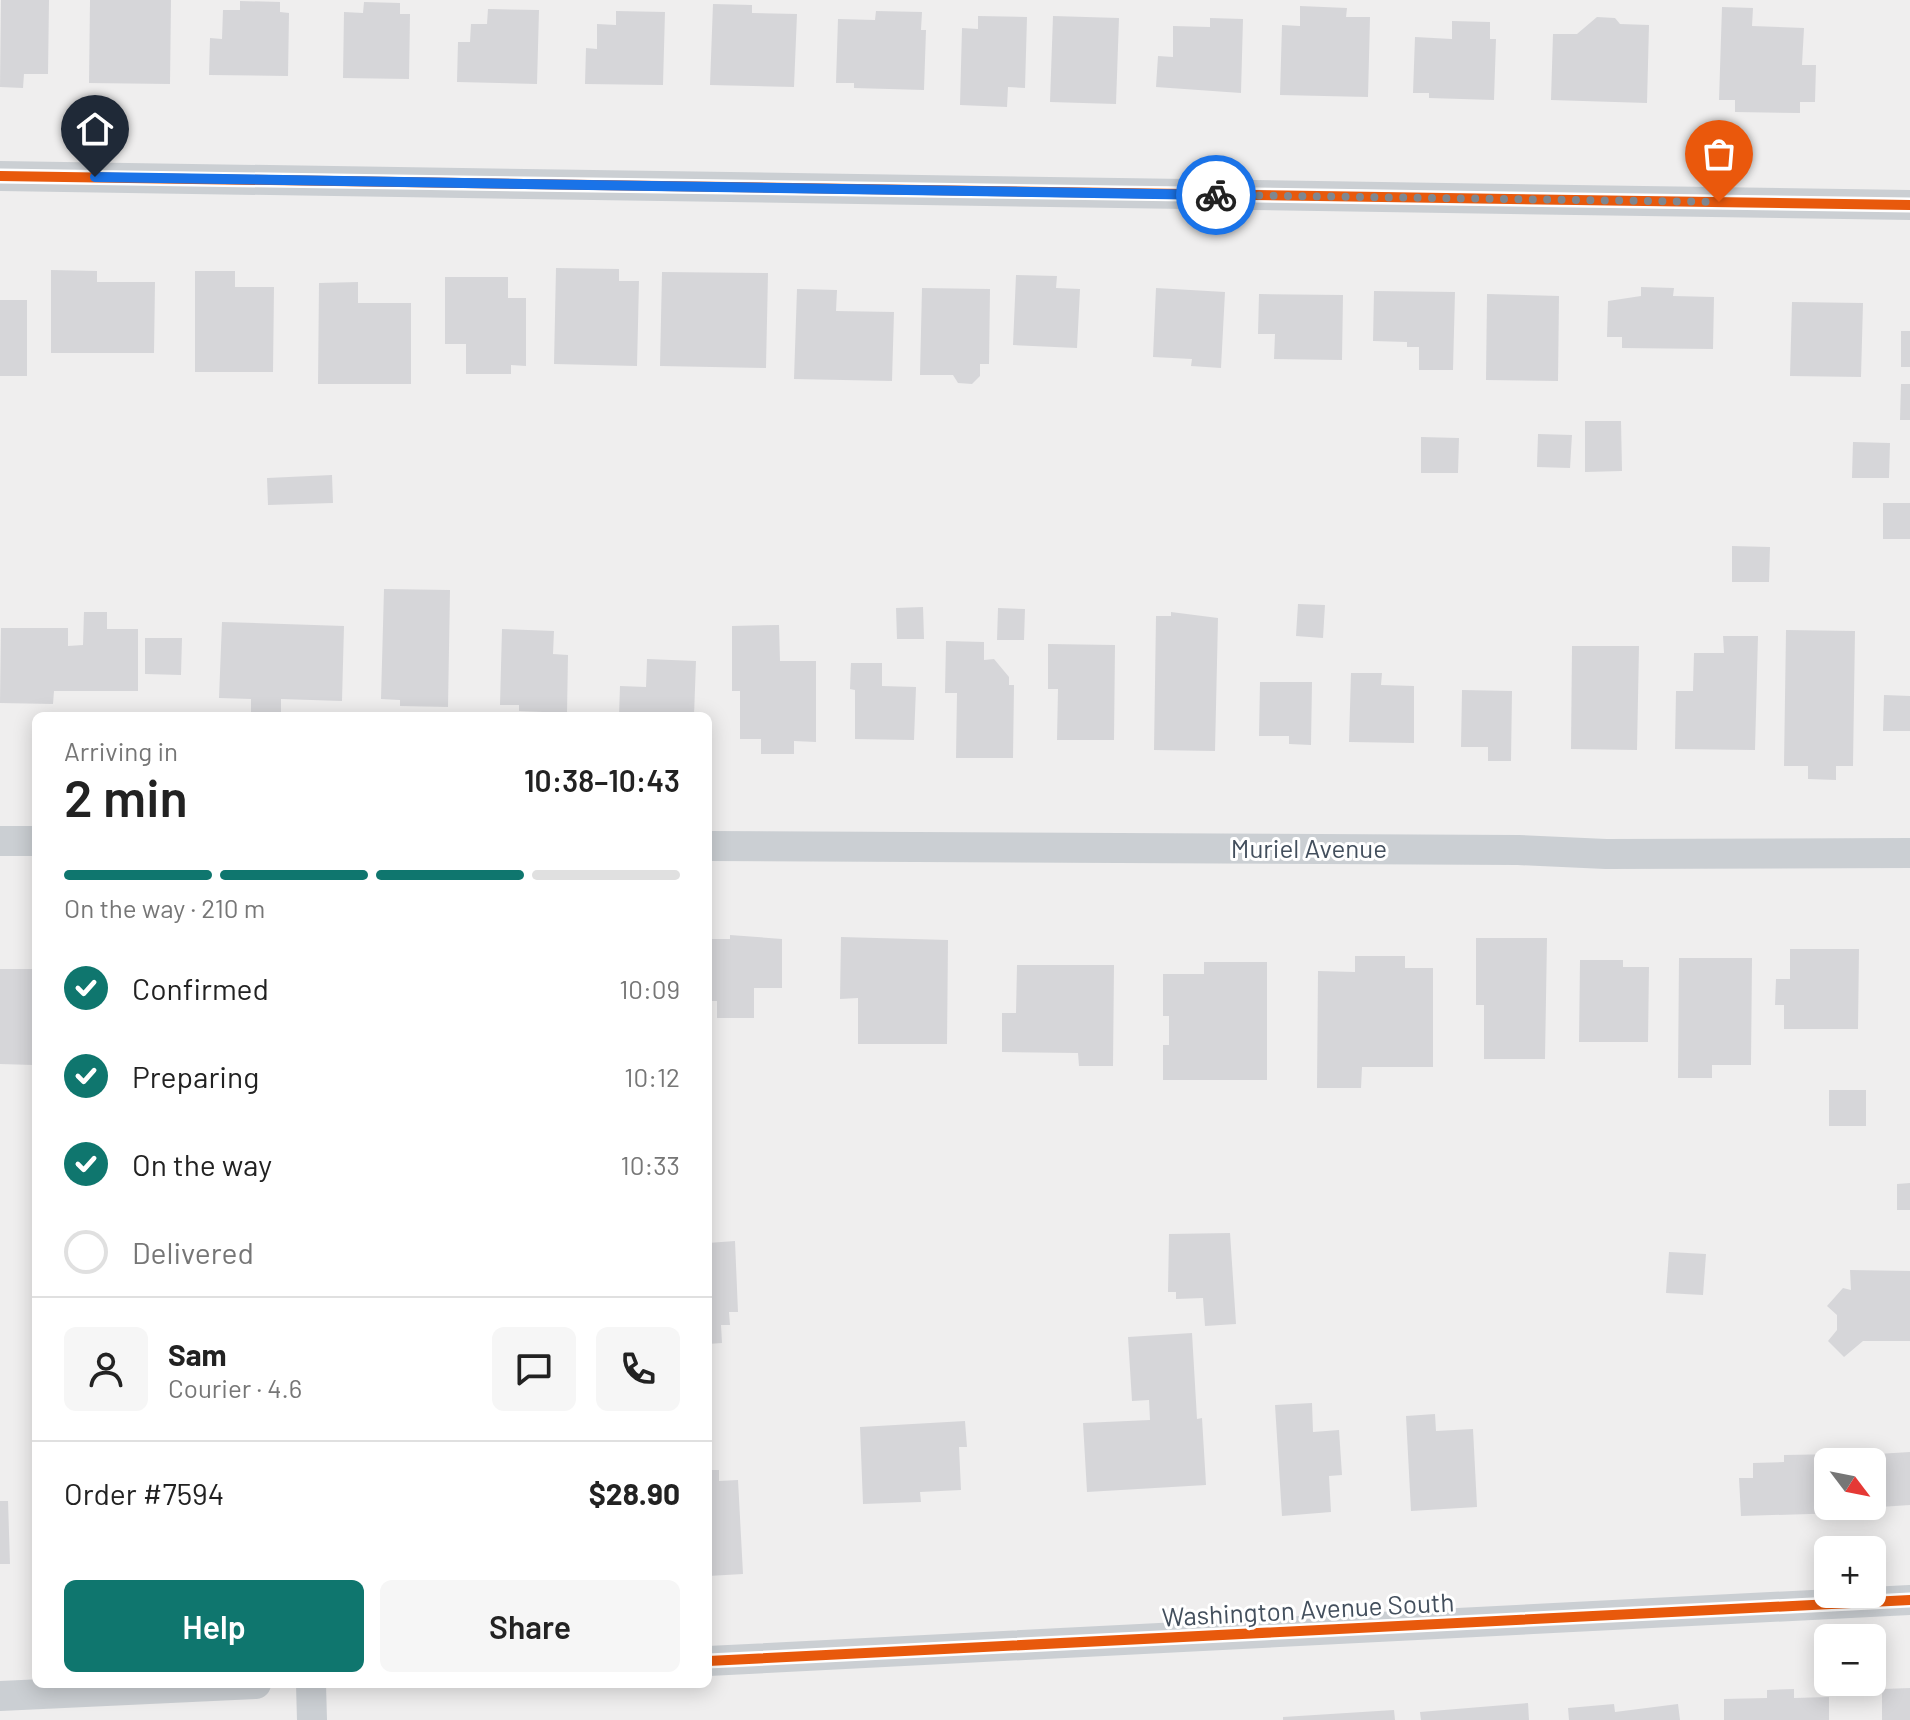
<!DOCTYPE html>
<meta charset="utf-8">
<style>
:root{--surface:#fff;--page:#f6f6f6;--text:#222;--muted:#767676;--line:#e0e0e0;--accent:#0f766e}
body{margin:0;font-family:Barlow,sans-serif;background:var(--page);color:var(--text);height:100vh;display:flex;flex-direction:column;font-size:30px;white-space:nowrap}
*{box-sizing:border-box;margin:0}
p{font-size:26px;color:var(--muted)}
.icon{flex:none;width:44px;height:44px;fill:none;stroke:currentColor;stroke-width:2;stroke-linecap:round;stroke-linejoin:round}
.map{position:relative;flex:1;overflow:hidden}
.details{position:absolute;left:32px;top:712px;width:680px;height:976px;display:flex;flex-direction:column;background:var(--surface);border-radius:12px;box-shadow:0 4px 20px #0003}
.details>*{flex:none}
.needle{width:52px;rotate:122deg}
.controls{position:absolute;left:1814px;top:1448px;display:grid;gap:16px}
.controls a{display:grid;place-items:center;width:72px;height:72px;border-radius:12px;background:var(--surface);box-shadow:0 4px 20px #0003;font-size:40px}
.pin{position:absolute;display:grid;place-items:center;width:68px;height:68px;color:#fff;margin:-82px -34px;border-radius:50% 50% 50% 0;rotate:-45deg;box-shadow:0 0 8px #0007}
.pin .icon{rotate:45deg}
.courier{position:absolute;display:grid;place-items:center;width:80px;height:80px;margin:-40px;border:6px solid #1a73e8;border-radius:50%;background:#fff;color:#222;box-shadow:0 2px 10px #0007}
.headline em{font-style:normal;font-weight:600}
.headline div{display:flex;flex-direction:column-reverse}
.headline{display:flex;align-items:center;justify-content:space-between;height:136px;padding:0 32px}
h1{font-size:52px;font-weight:600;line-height:60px}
.bar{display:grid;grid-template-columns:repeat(4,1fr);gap:12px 8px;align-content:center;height:96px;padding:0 32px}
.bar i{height:10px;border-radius:6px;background:var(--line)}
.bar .current{background:var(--accent)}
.bar p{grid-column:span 4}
.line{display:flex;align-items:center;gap:20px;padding:0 32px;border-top:2px solid var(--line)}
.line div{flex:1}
.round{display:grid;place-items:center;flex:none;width:84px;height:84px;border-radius:12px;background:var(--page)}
ol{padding:0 32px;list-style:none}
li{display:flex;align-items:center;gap:24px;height:88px}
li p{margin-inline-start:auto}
li .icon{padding:8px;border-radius:50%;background:var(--accent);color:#fff;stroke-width:4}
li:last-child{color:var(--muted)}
li i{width:44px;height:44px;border:4px solid var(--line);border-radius:50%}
.cta{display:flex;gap:16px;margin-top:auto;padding:16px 32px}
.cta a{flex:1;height:92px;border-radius:12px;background:var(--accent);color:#fff;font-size:32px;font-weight:600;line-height:92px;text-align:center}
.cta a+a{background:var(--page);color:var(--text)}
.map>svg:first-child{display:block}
</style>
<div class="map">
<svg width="1910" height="1720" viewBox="0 0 1910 1720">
<rect width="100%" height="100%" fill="#efeeee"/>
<g fill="#d6d6d9">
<polygon points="1,0 49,0 48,74 24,74 23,88 0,87"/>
<polygon points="90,0 171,0 170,84 89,83"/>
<polygon points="240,1 280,2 280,12 289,13 288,76 209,75 210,38 222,39 223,10 240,10"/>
<polygon points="364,2 400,3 400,14 410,14 409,79 343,78 344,12 363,13"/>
<polygon points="713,4 752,5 752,13 797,14 794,87 710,85"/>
<polygon points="1300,6 1347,8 1346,17 1370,17 1368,97 1280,95 1282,25 1300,26"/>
<polygon points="1722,7 1753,8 1752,26 1804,28 1802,65 1816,65 1815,102 1800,102 1800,113 1735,112 1735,100 1719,100"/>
<polygon points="488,9 539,10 537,84 457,82 458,42 470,42 471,24 487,24"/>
<polygon points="616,11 665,12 663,85 585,84 586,48 597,49 597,24 616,25"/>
<polygon points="876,11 922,12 921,30 926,30 924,90 854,88 854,83 836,83 838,19 875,20"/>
<polygon points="978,16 1027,17 1025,88 1008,87 1007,107 960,105 962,28 978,29"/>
<polygon points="1053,16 1119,18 1116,104 1050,102"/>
<polygon points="1597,17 1615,18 1620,24 1649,25 1647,103 1551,100 1553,34 1577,34"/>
<polygon points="1210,18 1243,19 1241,93 1156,87 1158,56 1173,57 1173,26 1210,27"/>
<polygon points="1452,21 1490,22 1490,39 1496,39 1494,100 1429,98 1429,93 1413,93 1415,37 1452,39"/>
<polygon points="556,268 619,269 619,281 639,281 637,366 554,364"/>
<polygon points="51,270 97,271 97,282 155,282 154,353 51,353"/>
<polygon points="195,271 235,271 235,287 274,287 273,372 195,372"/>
<polygon points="662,272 768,273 766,368 660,366"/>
<polygon points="1016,275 1057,276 1056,288 1080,289 1077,348 1013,345"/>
<polygon points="445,277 508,277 508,298 526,298 526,366 511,365 511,374 466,374 466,344 445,344"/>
<polygon points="358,282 358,303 411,303 411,384 318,384 319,283"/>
<polygon points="1641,287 1674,288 1673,296 1714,297 1713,349 1622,348 1622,337 1607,337 1608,301 1641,296"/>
<polygon points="922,288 990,289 989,364 980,364 980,376 972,384 958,383 953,375 920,375"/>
<polygon points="1156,288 1225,292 1221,368 1191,366 1192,359 1153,357"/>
<polygon points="797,289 837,290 836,311 894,312 892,381 794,379"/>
<polygon points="1374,291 1455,292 1453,370 1419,370 1419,347 1407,347 1407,342 1373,341"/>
<polygon points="1259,294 1343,295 1342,360 1274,359 1275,334 1258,334"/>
<polygon points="1487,294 1559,296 1558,381 1486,380"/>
<rect x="0" y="300" width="27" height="76"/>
<polygon points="1792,302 1863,303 1861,377 1790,376"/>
<rect x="1901" y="331" width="9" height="36"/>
<polygon points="1901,384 1910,384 1910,420 1900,420"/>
<polygon points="1585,421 1621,421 1622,471 1585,472"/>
<polygon points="1538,434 1572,435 1570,468 1537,467"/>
<polygon points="1421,437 1459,438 1458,473 1421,473"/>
<polygon points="1853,442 1890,443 1889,478 1852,478"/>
<polygon points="332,475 333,503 268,505 267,478"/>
<rect x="1883" y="503" width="27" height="36"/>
<polygon points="1732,546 1770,547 1769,582 1732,582"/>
<polygon points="384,589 450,590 448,707 400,706 400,700 381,699"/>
<polygon points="1298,604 1325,605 1323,638 1296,636"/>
<polygon points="923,607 924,639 897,639 896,608"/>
<polygon points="998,608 1025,609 1024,640 997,640"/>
<polygon points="84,612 107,612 107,629 138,629 138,691 54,691 53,704 0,703 1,628 68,628 68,646 83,645"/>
<polygon points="1171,612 1218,618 1215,751 1154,750 1156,616 1171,616"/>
<polygon points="222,622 344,626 342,701 281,699 281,716 251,715 251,699 219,698"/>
<polygon points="779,625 780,661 816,661 816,742 794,741 794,754 761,754 761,739 740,739 740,691 732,691 732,626"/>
<polygon points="502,629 554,631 553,654 568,655 567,713 519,711 519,705 500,705"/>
<polygon points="1786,630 1855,631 1853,766 1836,766 1836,780 1808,779 1808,766 1784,766"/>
<polygon points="1723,636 1758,636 1755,750 1675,749 1676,691 1693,691 1694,653 1724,653"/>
<polygon points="145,638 182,638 181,675 145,674"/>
<polygon points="946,641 984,642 984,660 994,659 1009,677 1009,685 1014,685 1013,758 956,758 957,693 945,693"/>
<polygon points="1048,644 1115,645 1114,740 1057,740 1058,689 1048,689"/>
<polygon points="1572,646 1639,646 1637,750 1571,749"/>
<polygon points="647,659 696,661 694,716 619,716 620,686 646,687"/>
<polygon points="851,663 882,663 882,686 916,687 914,740 855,739 855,690 850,689"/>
<polygon points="1351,673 1382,673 1381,685 1414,686 1414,743 1349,742"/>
<polygon points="1260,682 1312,682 1311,745 1289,744 1289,736 1259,736"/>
<polygon points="1462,690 1512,691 1511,761 1488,761 1488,747 1461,747"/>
<polygon points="1884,695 1910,696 1910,731 1883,731"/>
<polygon points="730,935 782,939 782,988 754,988 754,1018 717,1018 717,1001 708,1001 708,939 730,939"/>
<polygon points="841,937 948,940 947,1044 858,1044 858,998 840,999"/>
<polygon points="1476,938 1547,938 1545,1059 1484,1059 1484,1005 1476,1005"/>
<polygon points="1790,949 1859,949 1858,1029 1784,1029 1784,1005 1775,1005 1776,979 1790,979"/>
<polygon points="1355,956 1405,956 1405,968 1433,968 1433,1067 1362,1067 1361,1088 1317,1088 1318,971 1355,972"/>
<polygon points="1679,958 1752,958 1751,1065 1712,1065 1712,1078 1678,1078"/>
<polygon points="1580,960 1623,960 1623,967 1649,967 1648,1042 1579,1042"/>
<polygon points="1204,962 1267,962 1267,1080 1163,1080 1163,1045 1169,1045 1169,1016 1163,1016 1163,974 1204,974"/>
<polygon points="1017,965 1114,965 1113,1066 1079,1066 1078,1053 1002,1052 1002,1013 1016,1013"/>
<polygon points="0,969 36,969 33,1065 0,1064"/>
<rect x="1829" y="1090" width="37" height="36"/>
<polygon points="1910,1183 1910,1210 1897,1210 1897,1184"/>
<polygon points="1230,1233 1236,1324 1205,1326 1203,1298 1176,1299 1176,1292 1168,1292 1169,1234"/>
<polygon points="735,1241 738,1312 729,1312 730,1325 721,1325 722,1343 708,1344 708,1243"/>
<polygon points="1669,1252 1706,1254 1703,1295 1666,1293"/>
<polygon points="1850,1270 1910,1271 1910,1341 1863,1341 1844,1357 1828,1341 1837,1330 1837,1315 1827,1306 1843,1288 1851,1290"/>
<polygon points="1192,1333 1197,1419 1202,1418 1206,1485 1087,1492 1083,1423 1150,1420 1149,1400 1132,1401 1128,1337"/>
<polygon points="1312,1403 1313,1432 1339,1430 1342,1475 1329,1476 1331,1512 1282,1516 1275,1405"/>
<polygon points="1435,1414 1436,1431 1473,1429 1477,1507 1411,1511 1406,1416"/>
<polygon points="965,1421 967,1447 959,1447 961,1490 920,1492 921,1502 863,1504 860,1427"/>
<polygon points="1910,1452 1910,1505 1880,1507 1877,1454"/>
<polygon points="1841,1454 1841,1462 1828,1462 1828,1506 1842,1506 1842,1513 1741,1516 1739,1478 1753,1478 1753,1463 1784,1462 1784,1455"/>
<polygon points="708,1461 711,1470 719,1470 719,1481 738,1480 743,1574 708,1576"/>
<polygon points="0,1501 8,1501 10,1564 0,1564"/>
<polygon points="1910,1688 1910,1720 1882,1720 1882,1689"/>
<polygon points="1794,1689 1794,1698 1829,1697 1829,1720 1724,1720 1724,1699 1767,1698 1767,1690"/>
<polygon points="1528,1703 1529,1720 1421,1720 1420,1712"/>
<polygon points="1614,1704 1615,1712 1678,1704 1680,1720 1569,1720 1568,1708"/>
<polygon points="1394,1710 1395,1720 1283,1720 1283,1717"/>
</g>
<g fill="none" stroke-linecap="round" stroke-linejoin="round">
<g stroke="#cbcfd3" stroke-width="30">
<polyline points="0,176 1910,205"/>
<polyline points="0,841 36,841"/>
<polyline points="708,846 1518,850 1606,854 1910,853"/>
<polyline points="708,1661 1910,1600"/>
<polyline points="311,1684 312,1720"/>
<polyline points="0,1696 256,1684"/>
</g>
<g stroke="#fff" stroke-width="15">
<g id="cycleway">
<polyline points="0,176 1910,205"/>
<polyline points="708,1661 1910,1600"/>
</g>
</g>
<use href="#cycleway" stroke="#e8590c" stroke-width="10"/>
</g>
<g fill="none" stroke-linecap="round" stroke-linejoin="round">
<polyline stroke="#7f8790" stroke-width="8" stroke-dasharray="0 14.4" points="1216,195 1719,202"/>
<polyline stroke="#1a73e8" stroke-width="10" points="95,177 1216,195"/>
</g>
<g text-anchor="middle" stroke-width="6" stroke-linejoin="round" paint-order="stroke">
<g font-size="26" fill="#434f5d" stroke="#fff">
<text x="1309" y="858">Muriel Avenue</text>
<text transform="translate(1308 1610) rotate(-3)" y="9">Washington Avenue South</text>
</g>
</g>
</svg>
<div class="controls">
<a><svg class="needle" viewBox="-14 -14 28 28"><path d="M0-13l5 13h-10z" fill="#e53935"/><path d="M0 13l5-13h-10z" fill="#767676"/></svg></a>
<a>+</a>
<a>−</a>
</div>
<div class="pin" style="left:1719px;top:202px;background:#ea580c"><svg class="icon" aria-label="bag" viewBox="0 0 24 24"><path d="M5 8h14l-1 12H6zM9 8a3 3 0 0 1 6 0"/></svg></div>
<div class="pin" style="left:95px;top:177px;background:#1f2937"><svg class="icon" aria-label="home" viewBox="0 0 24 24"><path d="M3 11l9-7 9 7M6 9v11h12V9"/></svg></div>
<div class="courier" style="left:1216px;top:195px"><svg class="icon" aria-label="bike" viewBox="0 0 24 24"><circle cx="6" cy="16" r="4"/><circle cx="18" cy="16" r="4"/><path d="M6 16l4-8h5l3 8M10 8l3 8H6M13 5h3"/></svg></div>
<section class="details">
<div class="headline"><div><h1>2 min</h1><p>Arriving in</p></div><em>10:38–10:43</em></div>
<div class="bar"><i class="current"></i><i class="current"></i><i class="current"></i><i></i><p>On the way · 210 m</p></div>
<ol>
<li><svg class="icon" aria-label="check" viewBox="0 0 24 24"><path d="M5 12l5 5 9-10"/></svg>Confirmed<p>10:09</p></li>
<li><svg class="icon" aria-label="check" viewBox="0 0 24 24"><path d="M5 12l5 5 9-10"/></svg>Preparing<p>10:12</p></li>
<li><svg class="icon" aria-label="check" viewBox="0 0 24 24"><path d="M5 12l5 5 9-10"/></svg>On the way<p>10:33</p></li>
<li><i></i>Delivered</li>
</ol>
<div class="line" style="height:144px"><a class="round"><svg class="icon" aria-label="person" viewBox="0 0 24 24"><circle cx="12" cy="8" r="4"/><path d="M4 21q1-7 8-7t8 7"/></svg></a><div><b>Sam</b><p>Courier · 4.6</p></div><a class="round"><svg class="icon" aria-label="chat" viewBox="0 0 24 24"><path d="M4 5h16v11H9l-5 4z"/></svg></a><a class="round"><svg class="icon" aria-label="phone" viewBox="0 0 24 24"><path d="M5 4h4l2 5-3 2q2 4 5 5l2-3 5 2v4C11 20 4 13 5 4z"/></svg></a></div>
<div class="line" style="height:104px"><div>Order #7594</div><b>$28.90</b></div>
<div class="cta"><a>Help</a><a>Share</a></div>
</section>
</div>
